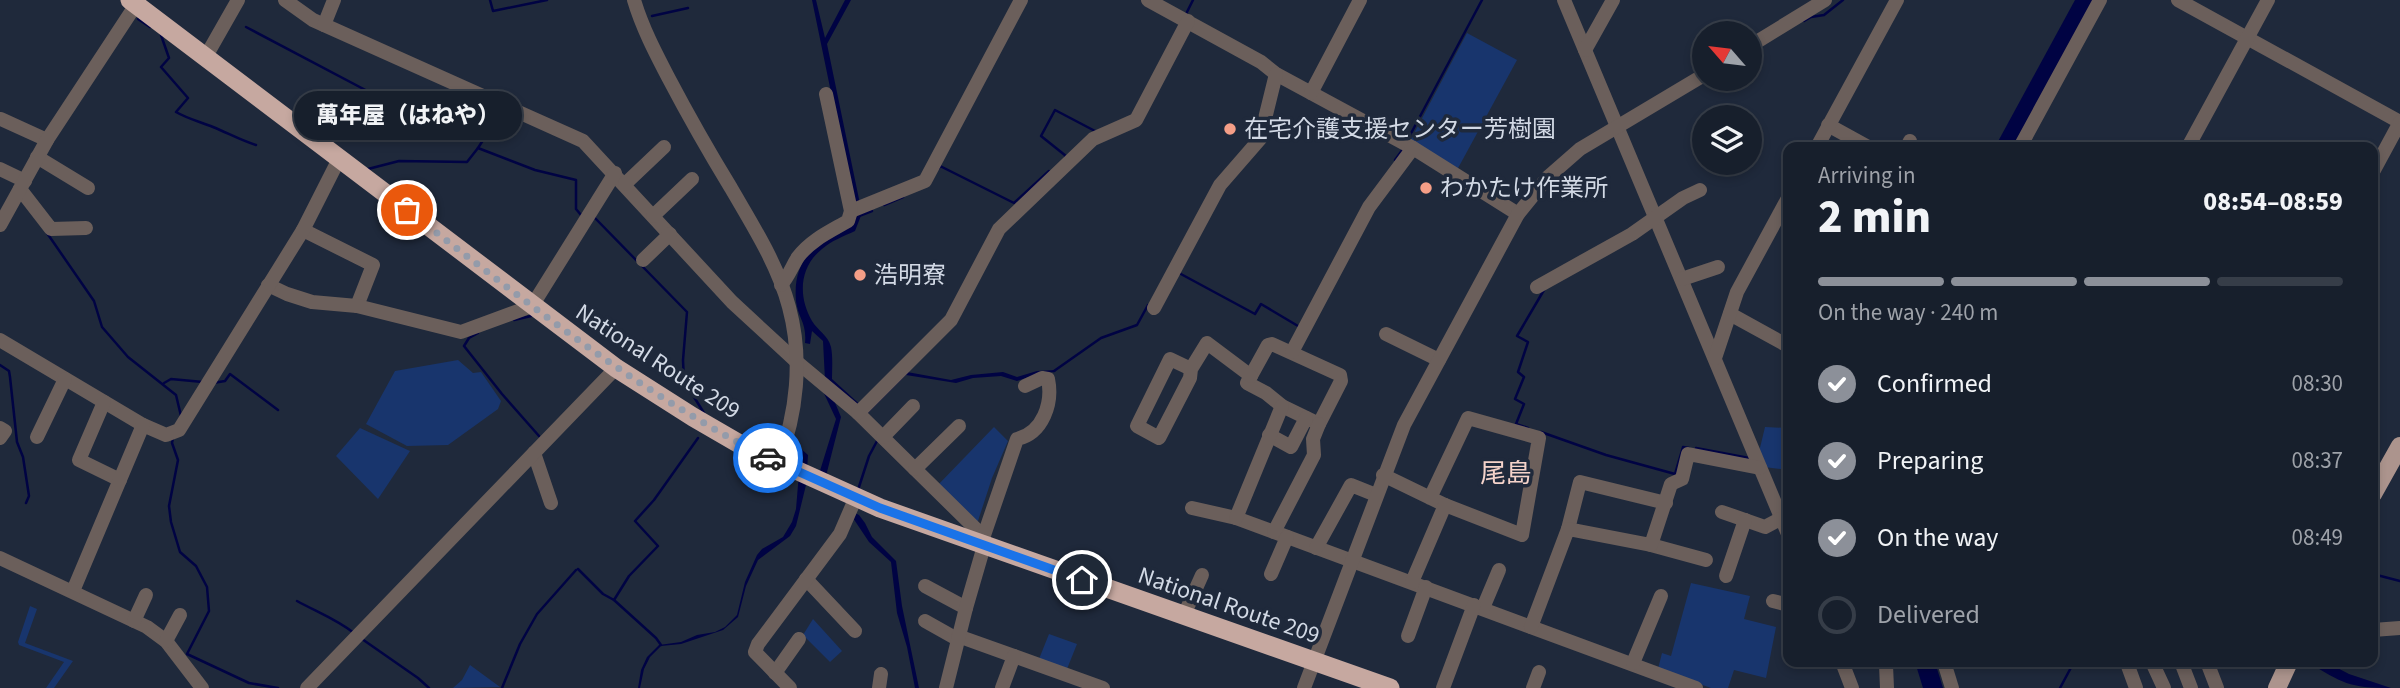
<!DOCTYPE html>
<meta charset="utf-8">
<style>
:root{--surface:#171f2c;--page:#202734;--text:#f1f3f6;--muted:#9ea2a9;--line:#363d48;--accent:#8c9099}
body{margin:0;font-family:"Source Sans 3","Noto Sans JP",sans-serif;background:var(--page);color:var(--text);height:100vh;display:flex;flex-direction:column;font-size:26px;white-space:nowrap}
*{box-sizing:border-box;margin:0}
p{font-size:23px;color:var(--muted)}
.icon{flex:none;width:38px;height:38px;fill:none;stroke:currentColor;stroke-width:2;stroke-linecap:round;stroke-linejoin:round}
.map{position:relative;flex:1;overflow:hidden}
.sheet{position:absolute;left:1783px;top:142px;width:595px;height:525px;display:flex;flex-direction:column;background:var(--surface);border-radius:14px;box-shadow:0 4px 10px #0003,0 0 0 2px var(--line)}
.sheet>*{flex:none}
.needle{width:46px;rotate:298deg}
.tools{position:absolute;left:1692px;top:21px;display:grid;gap:14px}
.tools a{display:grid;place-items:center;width:70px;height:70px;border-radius:50%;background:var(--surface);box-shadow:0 4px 10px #0003,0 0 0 2px var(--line);font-size:35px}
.pin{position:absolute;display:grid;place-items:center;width:60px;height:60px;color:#fff;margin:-30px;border:4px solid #fff;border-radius:50%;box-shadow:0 2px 7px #0007}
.courier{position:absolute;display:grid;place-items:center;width:70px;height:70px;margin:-35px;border:5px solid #1a73e8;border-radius:50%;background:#fff;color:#222;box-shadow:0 2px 9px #0007}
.bubble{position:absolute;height:49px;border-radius:24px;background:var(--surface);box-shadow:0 4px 10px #0003,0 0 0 2px var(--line);font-size:23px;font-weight:800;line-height:49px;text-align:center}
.summary em{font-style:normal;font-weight:800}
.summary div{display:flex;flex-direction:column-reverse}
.summary{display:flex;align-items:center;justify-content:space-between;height:119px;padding:0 35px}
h1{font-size:46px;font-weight:800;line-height:52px}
.bar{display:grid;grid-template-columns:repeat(4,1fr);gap:10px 7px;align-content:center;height:84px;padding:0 35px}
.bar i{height:9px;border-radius:5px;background:var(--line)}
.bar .current{background:var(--accent)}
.bar p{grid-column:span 4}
ol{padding:0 35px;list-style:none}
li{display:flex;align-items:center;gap:21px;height:77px}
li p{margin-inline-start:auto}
li .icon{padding:7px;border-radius:50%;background:var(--accent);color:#fff;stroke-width:4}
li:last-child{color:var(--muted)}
li i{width:38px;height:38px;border:4px solid var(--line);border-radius:50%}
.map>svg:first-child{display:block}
</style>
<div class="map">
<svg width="2400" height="688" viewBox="0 0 2400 688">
<rect width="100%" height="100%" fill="#1f293b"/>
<g fill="#18356d">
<polygon points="1467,33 1517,60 1457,170 1410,141"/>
<polygon points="458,360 473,373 481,372 501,401 498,409 448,445 407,446 366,424 395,371"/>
<polygon points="994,427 1008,441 992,478 977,524 937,486"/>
<polygon points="1765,427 1788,428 1788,464 1782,464 1781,469 1764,467 1759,452"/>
<polygon points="360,428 410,451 378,499 336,456"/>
<polygon points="1691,583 1750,596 1744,619 1776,627 1766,678 1734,670 1728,688 1711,688 1658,669 1662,653 1671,656"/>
<polygon points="30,606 37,609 25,643 73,661 54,688 46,688 64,662 19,645 18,642"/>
<polygon points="813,619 842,651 830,662 803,635"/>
<polygon points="1049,634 1077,644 1067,669 1039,659"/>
<polygon points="470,665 500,687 453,688 462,680"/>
</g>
<g fill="#000343">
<polygon points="812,0 816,0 825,38 845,0 851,0 827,44 860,204 854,204"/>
<polygon points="2075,0 2094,0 2014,147 1995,147"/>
<path d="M862 213 855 231C844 236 831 241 822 249 799 267 798 297 812 321 818 331 828 335 831 347 833 357 832 369 832 379L866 410 907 372 951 380 971 375 1003 372 1017 377 1037 371 1056 370 1055 372 1040 373 1017 381 1001 376 973 378 956 383 906 375 867 414 831 393 841 417 827 472 829 480 819 474 836 419 821 387 825 380 823 341 812 331 810 344 805 343C807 323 798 318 796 301 792 253 822 242 855 216Z"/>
<polygon points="800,448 808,455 806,485 796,526 790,536 758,560 746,586 738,617 723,630 681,644 661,646 650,657 644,669 640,688 638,688 641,670 647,657 659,645 681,642 697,635 715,632 725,627 737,615 745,582 757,555 762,549 783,537 792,522 796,509 800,461 795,451"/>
<polygon points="855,513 859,515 865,523 872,537 896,561 902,606 919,688 915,688 907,647 897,613 891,562 869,542 853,518"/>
<polygon points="1915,662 1935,662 1943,688 1923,688"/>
<path d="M2308 662H2326L2349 674 2391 688C2349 688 2342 683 2308 662Z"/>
</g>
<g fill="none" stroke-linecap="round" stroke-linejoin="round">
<g stroke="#000343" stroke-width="2.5">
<polyline points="490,0 493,11 547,0"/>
<polyline points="1186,14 1193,0"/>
<polyline points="652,16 688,8"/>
<polyline points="138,19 150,27"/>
<polyline points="1804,21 1811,17 1824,15 1843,0"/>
<polyline points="246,27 373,94 464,127 485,137 478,148 535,170 576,180 576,209 581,215 584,214"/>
<path d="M161 35 169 58 161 67 188 98 176 112C188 119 201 122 213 127 228 133 240 140 256 145"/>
<polyline points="1408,139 1482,0"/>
<polyline points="1065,157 1066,156 1041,136 1055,110 1095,131"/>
<polyline points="1395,160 1403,149"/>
<polyline points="939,168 940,166 1014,203 1049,171"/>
<polyline points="368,169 399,161 467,162 478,148"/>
<polyline points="884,205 903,197"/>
<polyline points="593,216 637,261"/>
<polyline points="859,216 872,211"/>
<polyline points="47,233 94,301 102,327 128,357 176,395 181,416"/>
<polyline points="642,266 687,312 683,360 684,381 704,413"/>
<polyline points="1179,273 1255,314 1261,304 1298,326"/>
<polyline points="514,320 531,316"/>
<polyline points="478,333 469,338 464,346 502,394 539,436"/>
<polyline points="0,365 9,371 10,377 17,442 23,457 29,496 26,503"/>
<polyline points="1054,371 1101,338 1137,325 1148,305"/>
<polyline points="164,383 171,379 203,382"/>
<polyline points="213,383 225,381 230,374 278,410"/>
<polyline points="1528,428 1516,424 1524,404 1515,399 1524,377 1518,372 1528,342 1517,336 1544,290"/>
<polyline points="1541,432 1606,455 1675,474 1683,447 1689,448"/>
<polyline points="173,438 172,443 178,460 169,506 171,522 180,552 196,566 207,587 209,611 187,654 249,683 278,688"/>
<polyline points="1696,448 1749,458"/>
<polyline points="858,490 869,456 877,441"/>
<polyline points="578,569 603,594 614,600 629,576 658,546 635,521 654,500 698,438"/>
<polyline points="2373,574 2400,581"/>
<polyline points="614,600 656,638 661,645"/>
<path d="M297 601C317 612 336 619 354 633"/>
<polyline points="362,639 418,678 429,688"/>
<polyline points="502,688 520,644 537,614 576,570"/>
<polyline points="2060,688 2074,662"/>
</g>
<g stroke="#6b5f5b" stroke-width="14">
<polyline points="285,0 313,20 583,141 732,302 797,362 858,413 983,536"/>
<path d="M634 0C642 27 655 52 668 77 688 115 709 152 731 188 753 226 778 265 789 307 803 359 797 414 778 463"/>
<polyline points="1148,0 1261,62 1276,74 1413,148 1518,214"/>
<polyline points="1564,0 1788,534"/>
<polyline points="2178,0 2400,122"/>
<polyline points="324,25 334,0"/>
<polyline points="1750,46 1825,0"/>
<polyline points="1585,50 1613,0"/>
<polyline points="205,58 238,0"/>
<polyline points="1311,93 1360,0"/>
<polyline points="1,119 47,140"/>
<polyline points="1828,125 1868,147"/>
<polyline points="1817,147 1897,0"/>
<polyline points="1907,147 1910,141"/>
<polyline points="2020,147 2100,0"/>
<polyline points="2188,147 2268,0"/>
<polyline points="37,157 88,188"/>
<polyline points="0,169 25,181"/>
<polyline points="2373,172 2400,122"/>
<polyline points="625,184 664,147"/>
<polyline points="20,189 51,229 86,228"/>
<polyline points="851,211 925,181 1021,0"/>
<polyline points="653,216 692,179"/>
<polyline points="0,225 47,140 139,0"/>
<polyline points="303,230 373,265 357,306"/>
<polyline points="643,260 670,234"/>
<polyline points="1682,279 1718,267"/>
<polyline points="268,285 287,294 312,302 357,306 461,332 532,306 615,173"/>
<path d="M781 285C789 276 792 266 798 257 811 240 829 232 848 221L851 211 826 94"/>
<polyline points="1537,287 1632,234 1683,198 1700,190"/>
<polyline points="1154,308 1220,185 1260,139 1276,74"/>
<polyline points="1730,314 1788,346"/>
<polyline points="1386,334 1439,360"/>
<polyline points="0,340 143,425 166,435 179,430 303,230 339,159"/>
<polygon points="1272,344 1340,375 1341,381 1319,424 1282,406 1266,393 1247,383 1268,345"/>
<polyline points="1292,352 1369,207 1413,148"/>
<polyline points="1715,358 1737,292 1788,198"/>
<polyline points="1191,369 1170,359 1137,426 1159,438 1190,378 1191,369 1207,343 1251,376"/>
<polyline points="104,402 79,460 120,480"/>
<polyline points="858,413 951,320 999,229 1093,139 1136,120 1188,21"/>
<polyline points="0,428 5,431 0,438"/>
<polyline points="1269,435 1291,447 1306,418"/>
<polyline points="37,437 65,379"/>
<polyline points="883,437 913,406"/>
<polyline points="534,453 551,503"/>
<polyline points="915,469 959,426"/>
<polyline points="1383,475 1445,505 1522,535 1539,438 1468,418 1430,498"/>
<polyline points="1192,508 1236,518 1696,688"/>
<polyline points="1722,512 1765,527 1782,518"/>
<polyline points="1236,518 1282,406"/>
<polyline points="1568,529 1580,482 1666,503"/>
<polyline points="1274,532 1314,455 1313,439 1319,424"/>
<path d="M981 544 1017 439C1043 433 1053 403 1048 379L1042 378 1025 386"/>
<polyline points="1651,545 1706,560"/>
<polyline points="1316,548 1351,485 1376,495"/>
<polyline points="0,558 147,627 166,641 202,688"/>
<polyline points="1271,574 1287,537"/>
<polyline points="1726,576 1745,520"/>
<polyline points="806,579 855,631"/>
<polyline points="1412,582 1445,505"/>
<polyline points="925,586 966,608"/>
<polyline points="73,591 143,425"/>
<polyline points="1773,601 1788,605"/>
<polyline points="1483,608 1499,570"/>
<polyline points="1184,615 1202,575"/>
<polyline points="134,621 146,595"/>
<polyline points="925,621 957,639"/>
<polyline points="1531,627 1568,529 1651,545 1671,484 1682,479 1688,454 1760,468"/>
<polyline points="2373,630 2400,628"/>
<polyline points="958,636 1103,688"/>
<polyline points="1408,636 1426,587"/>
<polyline points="166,641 180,615"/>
<polyline points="1842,662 1852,688"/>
<polyline points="1944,662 1952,688"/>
<polyline points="2152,662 2164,688"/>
<polyline points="2181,662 2191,688"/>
<polyline points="2207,662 2217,688"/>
<polyline points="1633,663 1661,596"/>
<polyline points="1886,665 1887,688"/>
<polyline points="2128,666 2136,688"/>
<polyline points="775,673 799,639"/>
<polyline points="307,688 616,368"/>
<polyline points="790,688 755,652 758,644 840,534 856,497"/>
<polyline points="879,688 881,674"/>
<polyline points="946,688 966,608 984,546"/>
<polyline points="1002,688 1014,656"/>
<polyline points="1304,688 1404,425 1518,214 1548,177 1580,149 1704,75"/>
<polyline points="1443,688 1474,605"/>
<polyline points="1533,688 1539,672"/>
</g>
<g stroke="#ac948d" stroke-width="18">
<polyline points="2373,494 2400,446"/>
<polyline points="2277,688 2289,662"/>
</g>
<polyline stroke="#c6a8a0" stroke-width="19" points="130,0 616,368 693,417 743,446 880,508 1390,688"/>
</g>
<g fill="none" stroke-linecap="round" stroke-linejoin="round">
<path stroke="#939baa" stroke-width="7" stroke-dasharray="0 12.6" d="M407 210C523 299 637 392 768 458"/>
<polyline stroke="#1a73e8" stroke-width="9" points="768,458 880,508 1082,580"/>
</g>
<g fill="#f49e87" stroke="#1f293b" stroke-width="2.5">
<circle cx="1230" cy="129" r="7"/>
<circle cx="1426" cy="188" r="7"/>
<circle cx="860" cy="275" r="7"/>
</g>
<g text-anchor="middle" stroke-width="7" stroke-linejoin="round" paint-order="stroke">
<g font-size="24" fill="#d2d9e5" stroke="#1f293b" text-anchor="start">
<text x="1244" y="137">在宅介護支援センター芳樹園</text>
<text x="1440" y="196">わかたけ作業所</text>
<text x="874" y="283">浩明寮</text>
</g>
<g font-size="24" fill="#d2d9e5" stroke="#1f293b">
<text transform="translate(658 361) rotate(33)" y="8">National Route 209</text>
<text transform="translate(1229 605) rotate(19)" y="8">National Route 209</text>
</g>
<g font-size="26" fill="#f5d3ca" stroke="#1f293b">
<text x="1506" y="482">尾島</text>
</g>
</g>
</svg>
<div class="tools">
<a><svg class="needle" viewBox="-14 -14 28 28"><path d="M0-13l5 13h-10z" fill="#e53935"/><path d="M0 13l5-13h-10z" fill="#9ea2a9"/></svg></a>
<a><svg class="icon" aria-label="layers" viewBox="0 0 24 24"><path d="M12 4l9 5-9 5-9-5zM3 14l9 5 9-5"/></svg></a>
</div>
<div class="pin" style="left:407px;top:210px;background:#ea580c"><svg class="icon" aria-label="bag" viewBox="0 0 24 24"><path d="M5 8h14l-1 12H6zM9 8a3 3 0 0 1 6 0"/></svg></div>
<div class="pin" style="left:1082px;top:580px;background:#1f2937"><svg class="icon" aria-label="home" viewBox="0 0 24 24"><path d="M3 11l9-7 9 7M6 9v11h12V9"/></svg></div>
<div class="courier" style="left:768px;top:458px"><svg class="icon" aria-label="car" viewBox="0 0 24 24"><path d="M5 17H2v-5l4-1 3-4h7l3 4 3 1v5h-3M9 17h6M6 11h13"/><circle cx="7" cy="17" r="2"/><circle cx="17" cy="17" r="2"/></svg></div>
<div class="bubble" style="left:294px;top:91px;width:228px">萬年屋（はねや）</div>
<section class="sheet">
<div class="summary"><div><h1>2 min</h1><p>Arriving in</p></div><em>08:54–08:59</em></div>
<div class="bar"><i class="current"></i><i class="current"></i><i class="current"></i><i></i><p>On the way · 240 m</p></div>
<ol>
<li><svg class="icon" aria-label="check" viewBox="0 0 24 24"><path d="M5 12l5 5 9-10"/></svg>Confirmed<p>08:30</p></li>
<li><svg class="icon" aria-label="check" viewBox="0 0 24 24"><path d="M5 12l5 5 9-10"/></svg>Preparing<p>08:37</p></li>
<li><svg class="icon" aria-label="check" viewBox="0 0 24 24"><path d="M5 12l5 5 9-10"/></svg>On the way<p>08:49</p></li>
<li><i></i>Delivered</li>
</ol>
</section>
</div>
